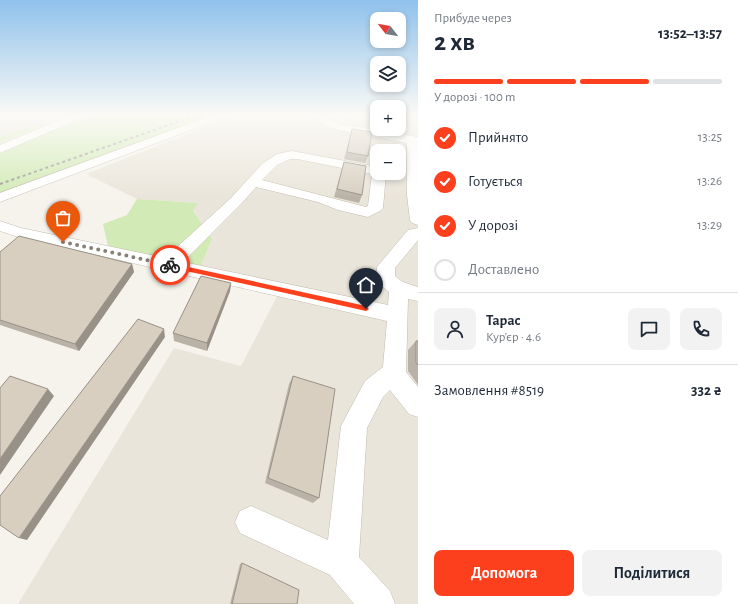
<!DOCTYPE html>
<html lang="uk">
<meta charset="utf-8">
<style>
:root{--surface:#fff;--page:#f2f2f3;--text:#1f2937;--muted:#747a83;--line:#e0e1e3;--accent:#fc3f1d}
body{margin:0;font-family:"Alegreya Sans",sans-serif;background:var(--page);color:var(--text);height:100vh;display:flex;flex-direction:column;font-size:15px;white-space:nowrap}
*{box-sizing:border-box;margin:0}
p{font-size:13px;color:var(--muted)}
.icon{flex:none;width:22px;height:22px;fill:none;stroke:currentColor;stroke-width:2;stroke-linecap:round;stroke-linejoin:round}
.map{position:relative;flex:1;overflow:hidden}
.panel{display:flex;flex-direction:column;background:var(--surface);width:320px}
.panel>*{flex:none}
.needle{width:26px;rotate:301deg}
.controls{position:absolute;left:370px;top:12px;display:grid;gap:8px}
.controls a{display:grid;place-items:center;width:36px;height:36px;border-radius:8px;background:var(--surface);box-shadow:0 2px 6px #0003;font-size:20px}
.pin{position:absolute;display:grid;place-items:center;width:34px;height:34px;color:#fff;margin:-41px -17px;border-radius:50% 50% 50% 0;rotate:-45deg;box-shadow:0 0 4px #0007}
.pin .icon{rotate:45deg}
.courier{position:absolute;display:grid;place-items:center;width:40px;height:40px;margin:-20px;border:3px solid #fc3f1d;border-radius:50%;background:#fff;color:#222;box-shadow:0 1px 5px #0007}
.overview em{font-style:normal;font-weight:700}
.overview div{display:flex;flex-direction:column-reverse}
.overview{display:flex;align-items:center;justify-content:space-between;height:68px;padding:0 16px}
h1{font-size:26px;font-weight:700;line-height:30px}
.bar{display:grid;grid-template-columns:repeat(4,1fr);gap:6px 4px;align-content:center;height:48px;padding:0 16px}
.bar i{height:5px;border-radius:3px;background:var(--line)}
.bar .on{background:var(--accent)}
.bar p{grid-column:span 4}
.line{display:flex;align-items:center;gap:10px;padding:0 16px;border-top:1px solid var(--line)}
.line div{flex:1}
.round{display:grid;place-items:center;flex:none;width:42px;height:42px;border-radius:8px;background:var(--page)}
ol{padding:0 16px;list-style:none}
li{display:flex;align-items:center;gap:12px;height:44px}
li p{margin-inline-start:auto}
li .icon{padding:4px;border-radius:50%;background:var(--accent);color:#fff;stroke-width:4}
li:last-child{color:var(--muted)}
li i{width:22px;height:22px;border:2px solid var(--line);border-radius:50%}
.primary-button{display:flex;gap:8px;margin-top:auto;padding:8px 16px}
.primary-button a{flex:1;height:46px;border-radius:8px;background:var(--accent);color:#fff;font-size:16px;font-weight:700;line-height:46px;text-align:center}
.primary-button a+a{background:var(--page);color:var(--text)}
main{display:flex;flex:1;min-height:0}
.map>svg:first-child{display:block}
</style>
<main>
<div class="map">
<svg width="418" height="604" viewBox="0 0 418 604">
<rect width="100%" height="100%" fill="#f6f3ec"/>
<path fill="#eae5da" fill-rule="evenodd" d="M239 114H302L342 125 347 114H377V129H399V114H418V604H18L174 348 241 366 282 287 200 267 212 239 193 209 198 203 137 199 86 174ZM377 151H399V173H377Z"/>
<polygon fill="#e6e2dd" points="0,114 66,114 0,137"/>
<g fill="#d2eab5">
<polygon points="90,114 215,114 0,194 0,152"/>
<polygon points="40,123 46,124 0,143 0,137"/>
<polygon points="137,199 198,203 193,210 212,239 200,267 108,246 103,224 127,215"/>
</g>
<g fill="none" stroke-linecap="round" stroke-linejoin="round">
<g stroke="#c2bbae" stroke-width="1">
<g id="minor">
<polygon points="74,114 87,114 86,116 0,153 0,145"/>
<polygon points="216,114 229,114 228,116 0,202 0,193"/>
<polygon points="306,114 318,114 340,124 418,137 418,225 412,223 410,220 407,195 407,143 333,129"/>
<path d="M292 151 377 167V173H386L383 208 380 211 368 217 338 210 318 202 256 187 241 204 183 262 388 305 389 292 381 285 377 278V267L408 230 418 228V240L395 268V276C402 283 409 284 418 287V301L408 299 406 372 418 387V417L409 414 390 390 383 397 367 428 359 557 390 591 395 604H354L330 575 240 533 235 522 240 511 251 506 328 540 341 426 365 381 383 367 387 321 18 237 0 231V221L21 228 165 258 231 198 262 164 277 154ZM290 159H297L372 174 368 206 366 207 262 180 277 165Z"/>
</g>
</g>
<use href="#minor" fill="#fff" fill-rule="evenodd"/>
<polyline stroke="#9a9a9a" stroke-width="2" stroke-dasharray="3 3" stroke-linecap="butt" points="0,184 200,114"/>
</g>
<g fill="#bab2a6">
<polygon points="352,129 368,156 365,163 344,159"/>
<polygon points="344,162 362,195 359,203 334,197"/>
<polygon points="0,252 132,264 134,272 79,351 0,325"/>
<polygon points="231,283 230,291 207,351 174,341 173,333"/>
<polygon points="416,341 418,341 418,385 408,371 408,350"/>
<polygon points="293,376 319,498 313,503 265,483 289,384"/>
<polygon points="242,563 297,604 230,604 240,564"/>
</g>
<g fill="#979187">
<polygon points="132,264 134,272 79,351 75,344"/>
<polygon points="231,283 230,291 207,351 207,343"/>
<polygon points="164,329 165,337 27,540 19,538"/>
<polygon points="48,389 54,396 0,475 0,459"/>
</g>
<g fill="#d8cfc1" stroke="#979187">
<polygon points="352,129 372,132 368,156 347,152"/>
<polygon points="344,162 366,166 362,195 337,189"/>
<polygon points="19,236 132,264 75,344 0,320 0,252"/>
<polygon points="201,276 231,283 207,343 173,333"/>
<polygon points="138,319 164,329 19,538 0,525 0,496"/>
<polygon points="416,341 418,341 418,365 416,363"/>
<polygon points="10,376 48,389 0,459 0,388"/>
<polygon points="293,376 335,389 319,498 268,478"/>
<polygon points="242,563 299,590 297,604 232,604"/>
</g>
<linearGradient id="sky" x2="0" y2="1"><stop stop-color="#8fc1ec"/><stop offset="0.58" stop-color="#fbfaf6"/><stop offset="1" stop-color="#fbfaf6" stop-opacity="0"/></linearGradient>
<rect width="418" height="198" fill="url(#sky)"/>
<polygon fill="#fc3f1d" points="170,263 366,306 369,309 366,311 168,267 167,265"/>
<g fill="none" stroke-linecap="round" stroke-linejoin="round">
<polyline stroke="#878178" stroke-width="4" stroke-dasharray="0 7.2" points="63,242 170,265"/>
</g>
</svg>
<div class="controls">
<a><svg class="needle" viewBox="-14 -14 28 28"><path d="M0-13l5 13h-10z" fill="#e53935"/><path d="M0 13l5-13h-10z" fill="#747a83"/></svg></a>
<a><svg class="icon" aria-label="layers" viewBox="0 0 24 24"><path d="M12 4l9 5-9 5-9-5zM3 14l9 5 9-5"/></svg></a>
<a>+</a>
<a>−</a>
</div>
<div class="pin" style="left:63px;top:242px;background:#ea580c"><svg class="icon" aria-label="bag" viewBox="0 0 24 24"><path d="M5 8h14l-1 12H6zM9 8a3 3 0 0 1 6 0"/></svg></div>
<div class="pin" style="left:366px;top:309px;background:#1f2937"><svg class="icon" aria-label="home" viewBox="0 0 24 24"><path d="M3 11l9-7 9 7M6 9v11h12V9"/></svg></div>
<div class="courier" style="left:170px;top:265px"><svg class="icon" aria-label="bike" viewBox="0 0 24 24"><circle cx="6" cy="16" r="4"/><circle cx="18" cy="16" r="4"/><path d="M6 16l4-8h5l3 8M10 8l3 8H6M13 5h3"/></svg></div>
</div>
<section class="panel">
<div class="overview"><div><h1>2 хв</h1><p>Прибуде через</p></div><em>13:52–13:57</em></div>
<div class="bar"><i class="on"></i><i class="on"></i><i class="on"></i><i></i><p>У дорозі · 100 m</p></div>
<ol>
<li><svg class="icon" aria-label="check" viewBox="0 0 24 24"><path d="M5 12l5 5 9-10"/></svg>Прийнято<p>13:25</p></li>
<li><svg class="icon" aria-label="check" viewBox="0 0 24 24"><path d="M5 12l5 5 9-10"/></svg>Готується<p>13:26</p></li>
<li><svg class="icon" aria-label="check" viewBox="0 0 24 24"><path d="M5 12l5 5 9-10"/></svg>У дорозі<p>13:29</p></li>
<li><i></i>Доставлено</li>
</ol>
<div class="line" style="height:72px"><a class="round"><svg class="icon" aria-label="person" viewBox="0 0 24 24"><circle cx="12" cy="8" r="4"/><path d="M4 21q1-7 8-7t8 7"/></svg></a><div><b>Тарас</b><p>Кур’єр · 4.6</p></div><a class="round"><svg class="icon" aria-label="chat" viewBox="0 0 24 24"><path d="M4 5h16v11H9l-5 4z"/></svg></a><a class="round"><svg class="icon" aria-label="phone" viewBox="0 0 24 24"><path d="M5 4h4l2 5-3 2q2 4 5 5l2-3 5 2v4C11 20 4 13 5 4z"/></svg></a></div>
<div class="line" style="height:52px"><div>Замовлення #8519</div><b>332 ₴</b></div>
<div class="primary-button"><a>Допомога</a><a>Поділитися</a></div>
</section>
</main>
